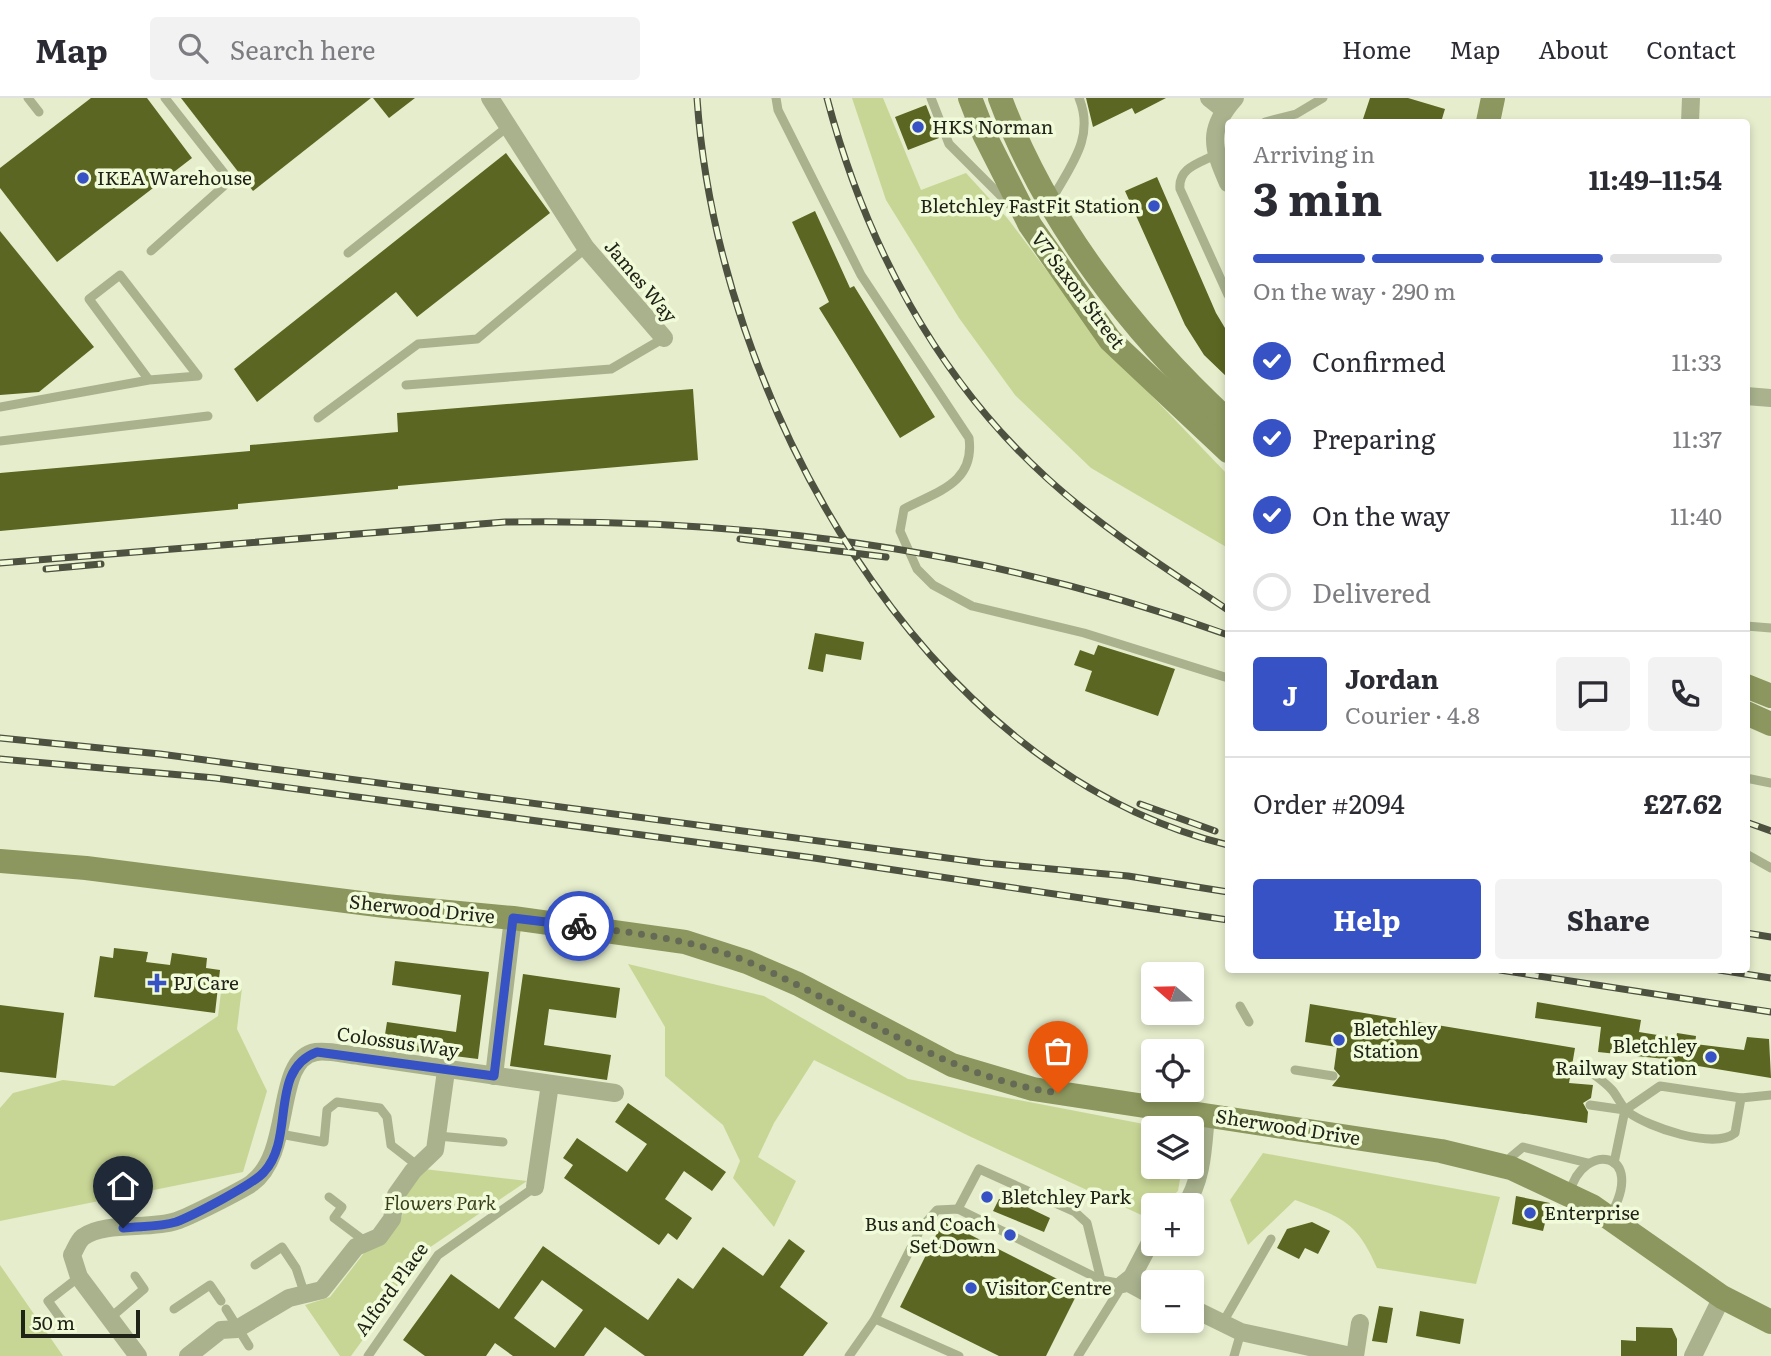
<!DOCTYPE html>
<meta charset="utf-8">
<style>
:root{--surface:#fff;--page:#f2f2f3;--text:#2b2b33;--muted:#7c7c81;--line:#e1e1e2;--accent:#3652c4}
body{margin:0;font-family:Literata,serif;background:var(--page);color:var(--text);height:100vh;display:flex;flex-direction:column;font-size:26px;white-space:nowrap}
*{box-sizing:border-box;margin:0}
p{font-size:23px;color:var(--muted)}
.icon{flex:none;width:38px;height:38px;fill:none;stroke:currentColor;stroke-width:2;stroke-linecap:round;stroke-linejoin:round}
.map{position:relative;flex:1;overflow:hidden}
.sheet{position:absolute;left:1225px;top:21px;width:525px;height:854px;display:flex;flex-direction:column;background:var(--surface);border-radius:7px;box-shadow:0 4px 10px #0003}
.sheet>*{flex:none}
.needle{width:46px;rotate:290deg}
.tools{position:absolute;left:1141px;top:864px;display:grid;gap:14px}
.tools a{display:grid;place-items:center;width:63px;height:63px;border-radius:7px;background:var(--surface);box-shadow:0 4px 10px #0003;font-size:35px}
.scale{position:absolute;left:21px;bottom:18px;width:119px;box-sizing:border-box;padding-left:7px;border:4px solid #202317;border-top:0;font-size:19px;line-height:24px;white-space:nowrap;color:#202317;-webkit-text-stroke:5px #f2fbd9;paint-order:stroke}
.pin{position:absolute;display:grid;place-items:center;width:60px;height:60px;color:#fff;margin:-72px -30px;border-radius:50% 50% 50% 0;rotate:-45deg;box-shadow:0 0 7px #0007}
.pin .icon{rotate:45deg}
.courier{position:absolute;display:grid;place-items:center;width:70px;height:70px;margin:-35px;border:5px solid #3652c4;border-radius:50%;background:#fff;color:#222;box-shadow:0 2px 9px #0007}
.summary em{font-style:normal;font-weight:700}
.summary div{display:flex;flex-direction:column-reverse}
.summary{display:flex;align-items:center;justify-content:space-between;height:119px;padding:0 28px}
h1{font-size:46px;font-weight:700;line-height:52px}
.bar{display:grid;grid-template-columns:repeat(4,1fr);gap:10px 7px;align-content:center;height:84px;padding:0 28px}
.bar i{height:9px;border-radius:5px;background:var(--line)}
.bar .current{background:var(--accent)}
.bar p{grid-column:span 4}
.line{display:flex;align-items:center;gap:18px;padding:0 28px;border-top:2px solid var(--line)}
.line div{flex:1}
.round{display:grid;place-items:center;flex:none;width:74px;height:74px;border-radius:7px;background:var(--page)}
ol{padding:0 28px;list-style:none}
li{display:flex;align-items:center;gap:21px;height:77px}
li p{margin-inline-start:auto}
li .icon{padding:7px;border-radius:50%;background:var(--accent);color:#fff;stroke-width:4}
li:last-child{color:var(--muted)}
li i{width:38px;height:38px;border:4px solid var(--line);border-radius:50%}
.cta{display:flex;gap:14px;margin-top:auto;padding:14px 28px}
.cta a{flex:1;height:80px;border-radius:7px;background:var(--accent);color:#fff;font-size:28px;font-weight:700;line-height:80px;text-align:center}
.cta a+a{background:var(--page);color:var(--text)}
header{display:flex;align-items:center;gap:42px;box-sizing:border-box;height:98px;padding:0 35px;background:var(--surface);border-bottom:2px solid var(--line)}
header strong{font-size:33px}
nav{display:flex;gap:38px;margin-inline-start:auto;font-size:24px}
.search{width:490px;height:63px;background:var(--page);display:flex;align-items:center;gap:18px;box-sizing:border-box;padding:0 24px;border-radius:7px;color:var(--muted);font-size:26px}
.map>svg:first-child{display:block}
</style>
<header>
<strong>Map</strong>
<div class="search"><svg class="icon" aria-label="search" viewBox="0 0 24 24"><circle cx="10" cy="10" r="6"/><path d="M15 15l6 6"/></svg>Search here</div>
<nav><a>Home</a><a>Map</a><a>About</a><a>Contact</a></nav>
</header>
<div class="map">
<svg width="1771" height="1258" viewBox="0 0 1771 1258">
<rect width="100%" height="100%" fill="#e5edcc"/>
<g fill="#c8d695">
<polygon points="852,0 883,0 921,92 966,75 1008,121 1103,247 1228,377 1228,450 1091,370 1015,297 959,220 886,102"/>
<polygon points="628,866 764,898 908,981 1170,1031 1153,1031 1153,1069 1182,1069 1178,1093 1161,1108 1153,1108 1153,1115 1148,1120 969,1038 814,962 774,1025 758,1059 796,1083 774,1129 733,1080 740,1063 723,1027 665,978 665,929"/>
<polygon points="222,886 242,890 237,931 267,993 243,1074 0,1123 0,1010 13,995 63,982 114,988 218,918"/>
<path d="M1263 1055 1500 1099 1476 1186 1377 1170C1357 1123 1341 1119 1295 1102L1248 1147 1230 1102Z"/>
<polygon points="424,1071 527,1083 429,1150 351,1258 340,1258 305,1207 330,1199 364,1155 395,1131 402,1118 405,1099"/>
<polygon points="0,1167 63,1258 0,1258"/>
</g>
<g fill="#5a6621" fill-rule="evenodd">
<polygon points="91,0 147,0 192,60 57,164 0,90 0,70"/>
<polygon points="181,0 371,0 253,93"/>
<polygon points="373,0 415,0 389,20"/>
<polygon points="1086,0 1166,0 1135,16 1132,10 1093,29"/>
<polygon points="1370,0 1408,0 1445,11 1441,24 1362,24"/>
<polygon points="926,7 939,40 908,52 895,19"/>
<polygon points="506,55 550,115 417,219 396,194 257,304 234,271"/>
<polygon points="1157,79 1216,215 1228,235 1228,280 1204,257 1185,227 1125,93"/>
<polygon points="815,113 850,190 854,188 935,319 900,340 819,210 829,204 792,124"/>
<polygon points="0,133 94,249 39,294 0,297"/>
<polygon points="693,291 698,362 398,388 398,391 238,406 238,411 0,433 0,375 250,353 250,347 398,334 397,315"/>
<polygon points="815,535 864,544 861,562 826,556 823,574 808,571"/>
<polygon points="1098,547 1175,571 1158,618 1085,593 1092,573 1074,567 1080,552 1094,557"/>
<polygon points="114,850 148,854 146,864 170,867 172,855 207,860 206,870 220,872 215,915 94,899 100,858 113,860"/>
<polygon points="395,863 489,874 478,961 383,949 387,924 456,934 461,897 392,887"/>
<polygon points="523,876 620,890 616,920 549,911 544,947 611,957 607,982 510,968"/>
<polygon points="1537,904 1641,922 1639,934 1676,940 1677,935 1696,938 1695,946 1744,952 1747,939 1769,941 1771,980 1692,967 1690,977 1671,975 1672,965 1665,964 1665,961 1598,954 1601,929 1535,920"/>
<polygon points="1310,906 1575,950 1569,985 1593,987 1591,1000 1583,1005 1588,1014 1587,1025 1332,988 1340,978 1334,971 1337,949 1305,944"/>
<polygon points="0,907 64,915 56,980 0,974"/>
<polygon points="628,1005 726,1074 712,1093 684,1073 665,1101 692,1120 677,1142 668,1135 659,1147 564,1080 573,1067 563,1060 577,1040 627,1074 647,1046 615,1024"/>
<polygon points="1516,1098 1550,1105 1543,1133 1512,1126"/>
<polygon points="1008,1100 1050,1120 1044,1134 993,1113 999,1101 1006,1104"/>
<polygon points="943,1123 1079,1192 1046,1258 999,1258 900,1209"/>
<polygon points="1312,1124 1330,1133 1318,1156 1305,1150 1299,1161 1277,1150 1287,1131"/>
<path d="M789 1141 805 1153 780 1189 828 1225 803 1258H645L605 1229 584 1258H513L495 1245 486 1258H425L403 1242 451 1176 499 1211 543 1148 648 1222 678 1180 693 1191 723 1149 763 1178ZM542 1182 583 1212 555 1250 514 1220Z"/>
<polygon points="1379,1208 1393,1210 1387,1245 1372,1243"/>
<polygon points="1420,1213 1464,1221 1460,1246 1416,1238"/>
<polygon points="1636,1229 1672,1230 1677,1241 1677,1258 1621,1258 1621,1242 1636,1243"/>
</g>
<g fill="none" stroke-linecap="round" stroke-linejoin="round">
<g stroke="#a9b28d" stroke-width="9">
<polyline points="28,0 39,14"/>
<path d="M776 0 778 12 861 177 969 340C975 385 938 393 904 411L900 433 917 471 933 487 972 508 1084 535 1228 580"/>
<polyline points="931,0 949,46 1009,106"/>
<polyline points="1265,24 1296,16 1323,0"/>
<path d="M1215 57C1199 65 1178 70 1180 91L1228 197"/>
<path d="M1052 101C1071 67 1095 39 1079 0"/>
<polyline points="151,153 225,87 224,75 165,0"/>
<polyline points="348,155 506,30"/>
<polyline points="406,287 611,271 664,240"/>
<polyline points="0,309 149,282 198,278 120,177 89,201 149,282"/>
<polyline points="318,320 418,246 477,241 586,150"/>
<polyline points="0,343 208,318"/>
<polyline points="1746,528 1771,530"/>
<polyline points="1746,680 1771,685"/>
<polyline points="1746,756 1771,770"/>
<polyline points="1240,908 1249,924"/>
<path d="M1587 971C1595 978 1605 984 1612 992 1618 999 1621 1008 1628 1014 1648 1029 1714 1052 1735 1035L1741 1000"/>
<polyline points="1295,972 1333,978"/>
<polyline points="1590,1007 1625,1012 1660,988 1741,1000 1771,997"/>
<polyline points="280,1036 324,1044 327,1012 337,1004 380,1010 387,1019 391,1047 418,1068"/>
<polyline points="438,1038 503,1044"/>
<polyline points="1614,1065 1625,1012"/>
<polyline points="1511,1068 1511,1059 1523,1049 1588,1065"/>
<path d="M1570 1094C1583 1043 1648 1052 1610 1118"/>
<polyline points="329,1099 342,1109 334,1120 366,1144"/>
<polyline points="958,1111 979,1071 1075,1114 1087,1125 1101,1182"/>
<polyline points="255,1167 282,1149 296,1170 305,1197"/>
<polyline points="174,1211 210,1187 221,1203"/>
<polyline points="226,1211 249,1248"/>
<polyline points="110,1220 144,1191 135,1178"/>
<polyline points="875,1221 959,1258"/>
<polyline points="64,1225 48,1203 79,1179"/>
<polyline points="1222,1226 1271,1141"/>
<polyline points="368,1258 438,1157 535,1089"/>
<polyline points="849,1258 875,1221 921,1130 937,1112 958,1111 1101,1182 1123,1186 1078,1258"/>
<polyline points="1234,1258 1241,1234"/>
</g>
<g stroke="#a9b28d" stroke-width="18">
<polyline points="490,0 586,150 664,240"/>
<polyline points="1209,0 1224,12"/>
<polyline points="1690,24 1691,0"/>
<path d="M1228 85C1212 49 1207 31 1235 0"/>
<polyline points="1746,298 1771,300"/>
<polyline points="494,978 513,820"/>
<polyline points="535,1089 550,986"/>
<path d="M1185 1108C1203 1081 1203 1048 1206 1017"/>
<polyline points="1127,1184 1153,1198"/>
<polyline points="1123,1186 1132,1179 1153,1139"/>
<polyline points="1192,1210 1241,1234 1351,1258"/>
<path d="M138 1258 79 1179 72 1157C75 1152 78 1143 83 1139 105 1123 150 1132 176 1123 189 1119 242 1092 252 1085 294 1054 273 961 316 954 329 952 346 957 359 958L615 995"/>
<polyline points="188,1258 221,1232 237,1231 289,1200 322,1192 356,1149 379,1139 392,1121 396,1097 413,1073 435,1052 446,973"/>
<polyline points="1355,1258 1360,1225"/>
<polyline points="1693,1258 1722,1199"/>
</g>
<g stroke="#8b975e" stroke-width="24">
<polyline points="970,0 984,36 1030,127 1110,242 1228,353"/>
<path d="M1000 0C1046 124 1132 234 1228 323"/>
<polyline points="1488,24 1493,0"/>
<polyline points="1746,588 1771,598"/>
<polyline points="1746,615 1771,626"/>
<polyline points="0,763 86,770 385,808 513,820 685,844 747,864 798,886 952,967 1033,991 1441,1053 1511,1070 1592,1108 1722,1199 1771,1224"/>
</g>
<g stroke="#4d5140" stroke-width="7">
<g id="rail">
<path d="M697 0C717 298 919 671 1228 747"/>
<path d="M827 0C865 144 936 280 1048 381 1103 431 1167 471 1228 512"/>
<polyline points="740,441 886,459"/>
<path d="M0 465 505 424C751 420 997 453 1228 537"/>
<polyline points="46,471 101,466"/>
<polyline points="0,640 160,656 985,765 1128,778 1228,794"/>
<polyline points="0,661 215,680 814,760 1228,822"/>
<polyline points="1140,706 1215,733"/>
<polyline points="1746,724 1771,733"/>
<polyline points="1746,835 1771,839"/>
<polyline points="1500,872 1771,914"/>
<polyline points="1719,872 1771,880"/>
</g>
</g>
<use href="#rail" stroke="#f2fbd9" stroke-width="4.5" stroke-dasharray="13" stroke-linecap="butt"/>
</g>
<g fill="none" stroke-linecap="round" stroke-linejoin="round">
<path stroke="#656a56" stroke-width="7" stroke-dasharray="0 12.6" d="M579 828C637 835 697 842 751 865 854 910 944 979 1058 995"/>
<path stroke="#3652c4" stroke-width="9" d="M123 1130C139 1128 160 1129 176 1124 192 1118 254 1086 264 1074 296 1039 268 972 317 954L494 978 513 820 579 828"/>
</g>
<g fill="#3652c4" stroke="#f2fbd9" stroke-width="2.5">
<circle cx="918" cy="29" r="7"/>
<circle cx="83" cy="80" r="7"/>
<circle cx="1154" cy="108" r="7"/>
<path d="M153.5 874.5h7v7h7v7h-7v7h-7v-7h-7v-7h7z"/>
<circle cx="1339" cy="942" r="7"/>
<circle cx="1711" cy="959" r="7"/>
<circle cx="987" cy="1099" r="7"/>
<circle cx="1530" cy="1115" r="7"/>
<circle cx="1010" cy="1137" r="7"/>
<circle cx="971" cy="1190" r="7"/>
</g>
<g text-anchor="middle" stroke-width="7" stroke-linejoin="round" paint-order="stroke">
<g font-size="19" fill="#202317" stroke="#f2fbd9" text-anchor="start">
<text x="932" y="36">HKS Norman</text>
<text x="97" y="87">IKEA Warehouse</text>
<text x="1140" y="115" text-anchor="end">Bletchley FastFit Station</text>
<text x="173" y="892">PJ Care</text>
<text x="1353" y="938">Bletchley<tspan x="1353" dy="22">Station</tspan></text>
<text x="1697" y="955" text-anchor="end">Bletchley<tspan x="1697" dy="22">Railway Station</tspan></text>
<text x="1001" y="1106">Bletchley Park</text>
<text x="1544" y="1122">Enterprise</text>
<text x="996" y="1133" text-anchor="end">Bus and Coach<tspan x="996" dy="22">Set Down</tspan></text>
<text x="985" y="1197">Visitor Centre</text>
</g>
<g font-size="19" fill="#202317" stroke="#f2fbd9">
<text transform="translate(641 183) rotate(50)" y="7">James Way</text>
<text transform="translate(1078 192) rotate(53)" y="7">V7 Saxon Street</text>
<text transform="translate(422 811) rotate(6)" y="7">Sherwood Drive</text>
<text transform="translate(398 944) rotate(8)" y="7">Colossus Way</text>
<text transform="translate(1288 1029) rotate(9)" y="7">Sherwood Drive</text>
<text transform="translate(391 1191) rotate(-54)" y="7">Alford Place</text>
</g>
<g font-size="19" font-style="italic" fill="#373e18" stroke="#f2fbd9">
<text x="440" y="1112">Flowers Park</text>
</g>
</g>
</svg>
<div class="tools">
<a><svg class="needle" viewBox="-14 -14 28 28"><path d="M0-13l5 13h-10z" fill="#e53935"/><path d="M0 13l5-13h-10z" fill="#7c7c81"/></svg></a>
<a><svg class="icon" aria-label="locate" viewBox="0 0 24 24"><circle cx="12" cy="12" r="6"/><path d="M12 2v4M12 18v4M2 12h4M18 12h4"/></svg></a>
<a><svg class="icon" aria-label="layers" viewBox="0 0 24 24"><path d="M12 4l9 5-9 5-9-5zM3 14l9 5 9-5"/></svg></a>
<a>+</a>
<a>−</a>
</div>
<div class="scale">50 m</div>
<div class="pin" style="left:1058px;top:995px;background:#ea580c"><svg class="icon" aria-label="bag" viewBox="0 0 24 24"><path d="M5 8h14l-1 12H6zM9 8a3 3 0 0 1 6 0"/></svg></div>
<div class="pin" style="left:123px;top:1130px;background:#1f2937"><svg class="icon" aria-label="home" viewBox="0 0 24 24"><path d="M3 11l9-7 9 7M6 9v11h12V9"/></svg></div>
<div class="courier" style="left:579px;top:828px"><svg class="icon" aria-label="bike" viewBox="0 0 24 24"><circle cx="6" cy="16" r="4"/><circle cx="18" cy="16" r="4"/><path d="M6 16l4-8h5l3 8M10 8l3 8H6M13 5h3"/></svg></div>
<section class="sheet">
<div class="summary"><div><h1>3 min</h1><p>Arriving in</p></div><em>11:49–11:54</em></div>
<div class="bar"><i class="current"></i><i class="current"></i><i class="current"></i><i></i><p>On the way · 290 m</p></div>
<ol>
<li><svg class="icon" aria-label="check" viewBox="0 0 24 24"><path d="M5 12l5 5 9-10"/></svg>Confirmed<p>11:33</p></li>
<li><svg class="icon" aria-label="check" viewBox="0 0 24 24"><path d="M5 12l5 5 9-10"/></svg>Preparing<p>11:37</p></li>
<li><svg class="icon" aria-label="check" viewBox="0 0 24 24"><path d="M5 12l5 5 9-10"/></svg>On the way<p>11:40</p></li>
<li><i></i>Delivered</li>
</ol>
<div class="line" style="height:126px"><b class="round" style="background:var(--accent);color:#fff">J</b><div><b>Jordan</b><p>Courier · 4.8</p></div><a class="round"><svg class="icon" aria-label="chat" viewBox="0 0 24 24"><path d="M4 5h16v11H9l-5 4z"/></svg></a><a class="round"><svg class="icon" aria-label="phone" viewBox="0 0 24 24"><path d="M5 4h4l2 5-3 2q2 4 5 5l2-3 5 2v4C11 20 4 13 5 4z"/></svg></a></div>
<div class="line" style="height:91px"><div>Order #2094</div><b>£27.62</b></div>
<div class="cta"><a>Help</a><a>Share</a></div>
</section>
</div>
